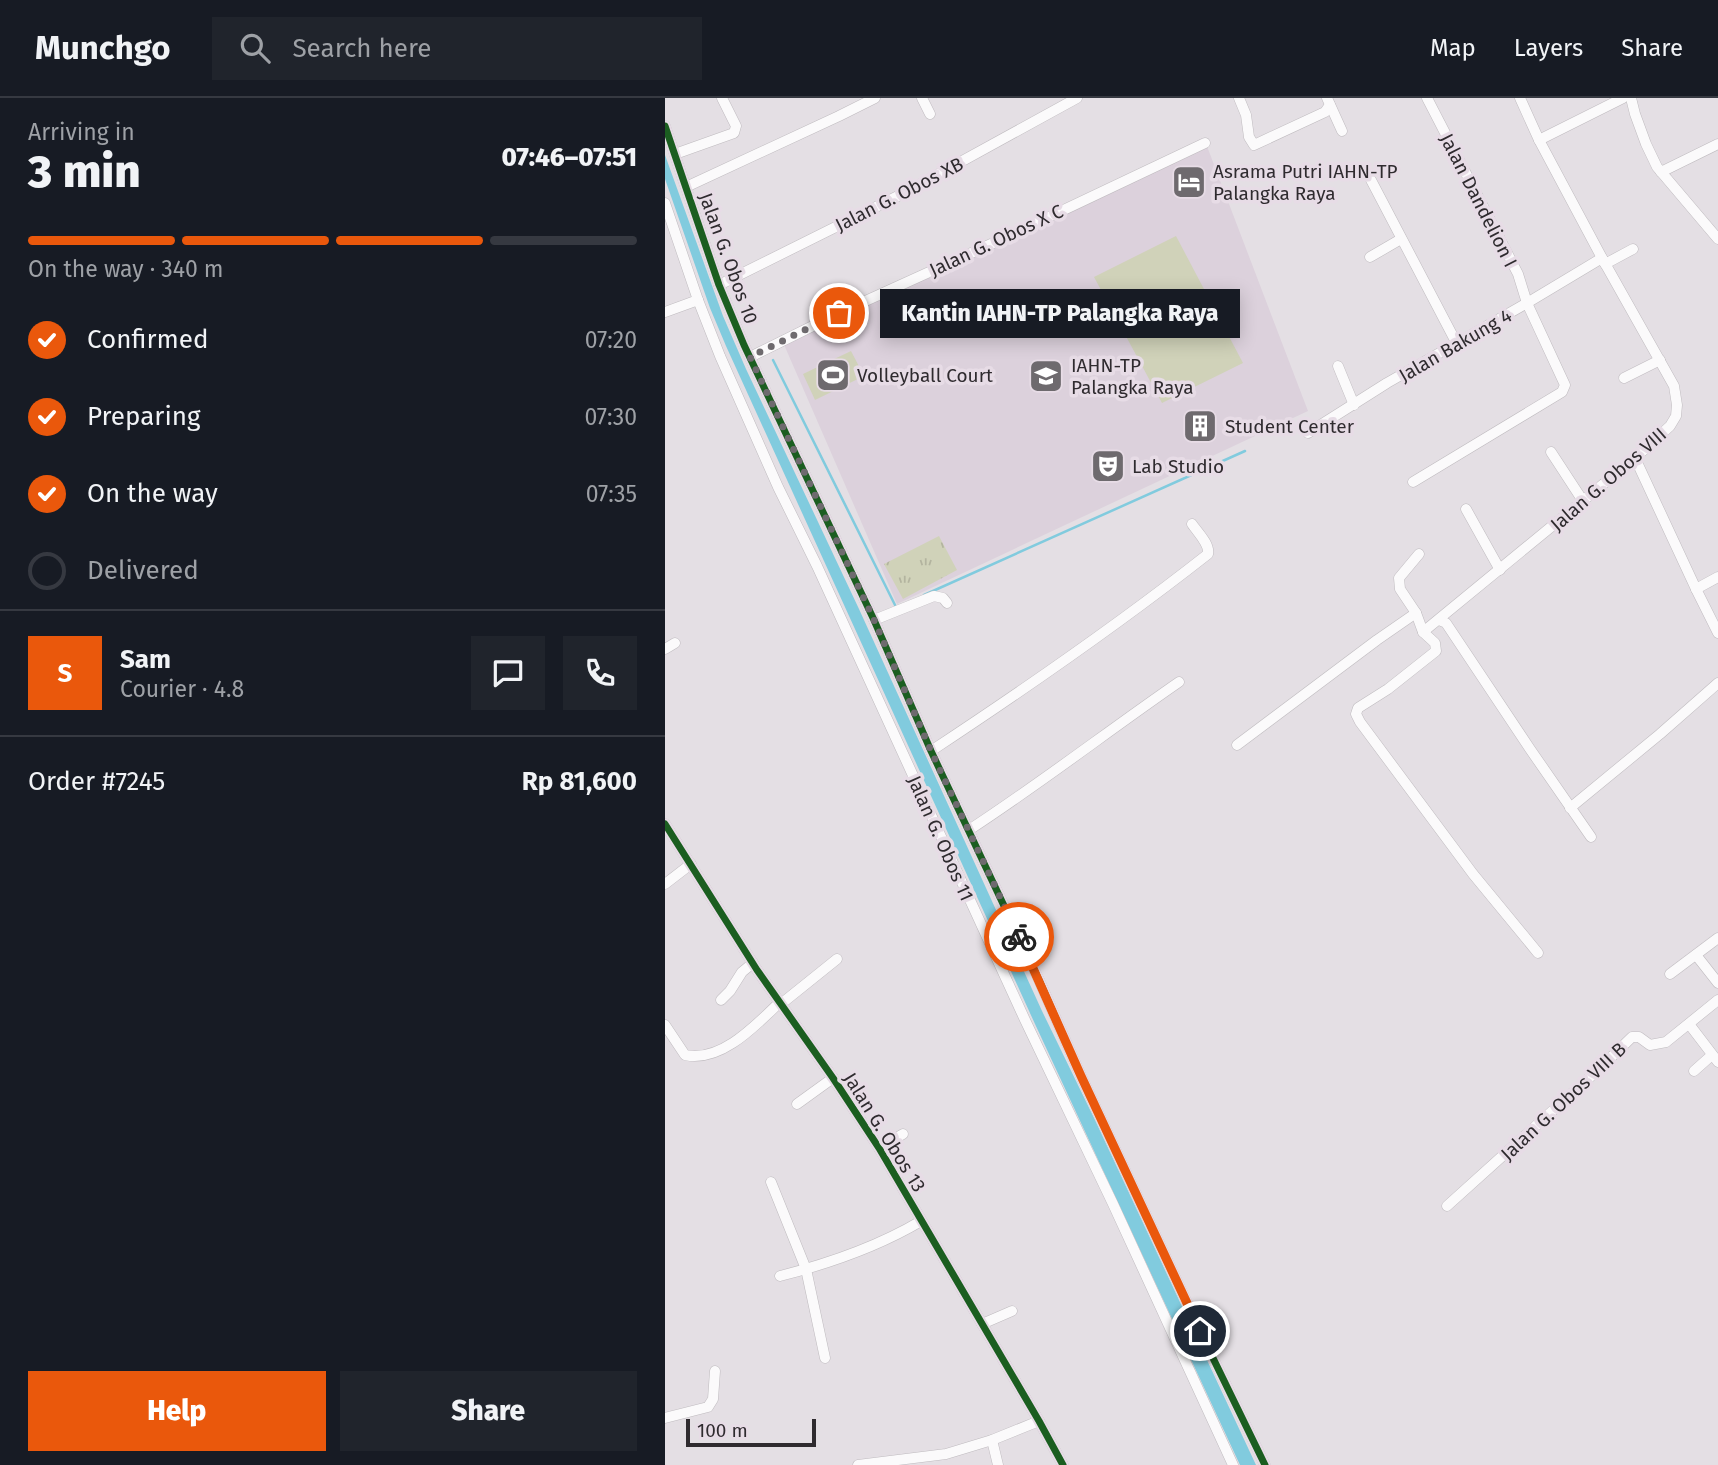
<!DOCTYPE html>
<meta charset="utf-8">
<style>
:root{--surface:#171b24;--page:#20242c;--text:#f1f3f6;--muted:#9ea1a6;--line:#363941;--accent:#ea580c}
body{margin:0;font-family:"Fira Sans",sans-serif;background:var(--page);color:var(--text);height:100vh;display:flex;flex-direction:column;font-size:26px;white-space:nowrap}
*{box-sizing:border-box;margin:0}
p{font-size:23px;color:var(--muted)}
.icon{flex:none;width:38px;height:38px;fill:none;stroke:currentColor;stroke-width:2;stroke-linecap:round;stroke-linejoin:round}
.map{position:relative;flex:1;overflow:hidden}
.sheet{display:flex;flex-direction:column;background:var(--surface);width:665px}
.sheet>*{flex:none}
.scale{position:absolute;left:21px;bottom:18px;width:130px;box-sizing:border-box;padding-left:7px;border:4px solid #2f2b2f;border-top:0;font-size:19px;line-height:24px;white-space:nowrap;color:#2f2b2f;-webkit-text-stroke:5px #e7dce6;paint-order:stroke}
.pin{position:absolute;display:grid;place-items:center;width:60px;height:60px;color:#fff;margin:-30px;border:4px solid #fff;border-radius:50%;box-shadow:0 2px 7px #0007}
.courier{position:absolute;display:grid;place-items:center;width:70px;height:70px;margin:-35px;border:5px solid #ea580c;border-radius:50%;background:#fff;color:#222;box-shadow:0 2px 9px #0007}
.bubble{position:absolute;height:49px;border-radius:0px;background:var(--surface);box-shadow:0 4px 18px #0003;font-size:23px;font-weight:800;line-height:49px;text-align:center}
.head em{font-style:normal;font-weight:800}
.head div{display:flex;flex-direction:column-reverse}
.head{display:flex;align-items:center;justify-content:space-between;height:119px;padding:0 28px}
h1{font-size:46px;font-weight:800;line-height:52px}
.bar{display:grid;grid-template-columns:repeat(4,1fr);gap:10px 7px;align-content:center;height:84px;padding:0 28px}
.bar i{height:9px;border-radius:5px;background:var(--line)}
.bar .selected{background:var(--accent)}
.bar p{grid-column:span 4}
.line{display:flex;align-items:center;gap:18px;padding:0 28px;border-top:2px solid var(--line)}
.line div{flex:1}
.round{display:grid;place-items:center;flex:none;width:74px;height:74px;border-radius:0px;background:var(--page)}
ol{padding:0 28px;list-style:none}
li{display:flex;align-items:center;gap:21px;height:77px}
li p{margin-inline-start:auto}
li .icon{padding:7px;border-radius:50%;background:var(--accent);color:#fff;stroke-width:4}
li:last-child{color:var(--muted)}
li i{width:38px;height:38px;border:4px solid var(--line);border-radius:50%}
.action{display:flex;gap:14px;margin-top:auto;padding:14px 28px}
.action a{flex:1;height:80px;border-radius:0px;background:var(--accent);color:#fff;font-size:28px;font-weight:800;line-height:80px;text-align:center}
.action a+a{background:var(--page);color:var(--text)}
header{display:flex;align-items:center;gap:42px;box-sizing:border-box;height:98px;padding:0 35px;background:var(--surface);border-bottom:2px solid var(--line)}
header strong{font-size:33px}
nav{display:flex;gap:38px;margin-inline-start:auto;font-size:24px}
.search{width:490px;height:63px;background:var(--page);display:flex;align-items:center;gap:18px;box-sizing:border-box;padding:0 24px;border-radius:0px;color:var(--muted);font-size:26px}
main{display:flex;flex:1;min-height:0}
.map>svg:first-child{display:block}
</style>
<header>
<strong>Munchgo</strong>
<div class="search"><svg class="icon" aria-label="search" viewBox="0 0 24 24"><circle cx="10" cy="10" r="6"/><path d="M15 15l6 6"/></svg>Search here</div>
<nav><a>Map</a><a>Layers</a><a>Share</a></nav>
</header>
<main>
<section class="sheet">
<div class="head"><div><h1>3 min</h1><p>Arriving in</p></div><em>07:46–07:51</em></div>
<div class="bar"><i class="selected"></i><i class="selected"></i><i class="selected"></i><i></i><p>On the way · 340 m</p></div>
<ol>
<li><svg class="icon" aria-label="check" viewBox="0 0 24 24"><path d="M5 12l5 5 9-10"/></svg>Confirmed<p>07:20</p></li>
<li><svg class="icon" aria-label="check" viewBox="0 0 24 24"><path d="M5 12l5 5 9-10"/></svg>Preparing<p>07:30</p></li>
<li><svg class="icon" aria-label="check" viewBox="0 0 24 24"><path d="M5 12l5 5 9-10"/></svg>On the way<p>07:35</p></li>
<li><i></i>Delivered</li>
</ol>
<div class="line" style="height:126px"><b class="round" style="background:var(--accent);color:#fff">S</b><div><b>Sam</b><p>Courier · 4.8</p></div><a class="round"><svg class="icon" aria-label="chat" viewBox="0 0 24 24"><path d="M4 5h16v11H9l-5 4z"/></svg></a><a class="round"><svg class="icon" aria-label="phone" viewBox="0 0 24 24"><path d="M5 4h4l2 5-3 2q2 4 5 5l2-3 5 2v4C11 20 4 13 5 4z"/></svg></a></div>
<div class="line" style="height:91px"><div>Order #7245</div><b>Rp 81,600</b></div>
<div class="action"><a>Help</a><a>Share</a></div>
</section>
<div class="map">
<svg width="1053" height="1367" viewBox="0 0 1053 1367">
<defs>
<pattern id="park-tufts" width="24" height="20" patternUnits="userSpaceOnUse" patternTransform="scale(1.75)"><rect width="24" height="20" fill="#d0d2b9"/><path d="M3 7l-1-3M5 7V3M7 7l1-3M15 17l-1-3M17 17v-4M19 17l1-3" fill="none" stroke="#b3b49f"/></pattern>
</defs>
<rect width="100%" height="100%" fill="#e4dfe4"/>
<polygon fill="#dcd1dc" points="540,43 643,313 232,506 117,242"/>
<polygon fill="url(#park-tufts)" points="274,438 292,472 238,501 219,466"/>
<g fill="#d0d2b9">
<polygon points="511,138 578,265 497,305 429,179"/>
<polygon points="186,253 199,278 150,302 138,276"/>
</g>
<polygon fill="#81cbde" points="0,57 58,218 81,271 194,511 377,913 430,1022 591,1367 575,1367 370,926 61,248 45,210 0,81"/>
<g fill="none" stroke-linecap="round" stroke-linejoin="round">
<g stroke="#81cbde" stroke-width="2.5">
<polyline points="108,262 231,509"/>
<polyline points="259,497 580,353"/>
</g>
<g stroke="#bfbbbf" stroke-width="11">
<g id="minor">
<polyline points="257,0 265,16"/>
<polyline points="574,0 581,17 584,39 589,47 660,14 665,7"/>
<polyline points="662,0 677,33"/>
<polyline points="966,0 970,16 981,46 992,69 1053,141"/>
<polyline points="0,28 54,187 79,247 209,522 266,653 374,882 416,978 546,1256 600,1367"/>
<polyline points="874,42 958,0"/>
<polyline points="10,56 69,35 71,28 57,0"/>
<polyline points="996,74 1053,46"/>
<polyline points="706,82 792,246"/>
<polyline points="21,89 174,18 210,0"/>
<polyline points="0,105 33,202 55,258 113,389 152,468 360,922 448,1106 568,1367"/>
<polyline points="705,159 736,141"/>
<polyline points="940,166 968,151"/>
<polyline points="54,187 239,95 412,0"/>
<polyline points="0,214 33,202"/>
<polyline points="85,259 174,215 348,136 540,45"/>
<polyline points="673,268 689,307"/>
<polyline points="959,280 995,262"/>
<polyline points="643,335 722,285 862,205 937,160"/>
<polyline points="886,354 918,403"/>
<polyline points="970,360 1031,491 1053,535"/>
<polyline points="748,384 897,294 900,287 862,205 853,176 762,0"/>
<polyline points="801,411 835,472"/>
<polyline points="754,456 734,480 735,491 751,515 758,534 770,545 771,553 723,591 693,610 691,616 695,624 808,776 873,855"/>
<polyline points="1031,491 1053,479"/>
<polyline points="209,522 269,498 278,500 282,505"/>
<polyline points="774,522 781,525 865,651 926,739"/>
<polyline points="758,534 970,360 1005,328 1011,318 1012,307 1009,288 937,160 874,42 855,0"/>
<polyline points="0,551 10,545"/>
<polyline points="572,647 712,542 751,515"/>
<path d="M266 653C360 591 454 526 543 456 545 446 533 435 527 426"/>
<polyline points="905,710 995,636 1053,585"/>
<polyline points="0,726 92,872 168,980 214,1050 374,1323 398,1367"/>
<path d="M304 732C376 685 443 633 514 584"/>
<polyline points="0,786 26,766"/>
<polyline points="1031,857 1053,885"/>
<polyline points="1005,876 1053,840"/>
<polyline points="56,902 65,893 77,874 88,865"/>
<polyline points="116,906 172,861"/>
<polyline points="1024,926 1053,964"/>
<path d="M0 927 20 957C56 965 91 927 115 904"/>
<polyline points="1029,973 1047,957"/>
<polyline points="132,1006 168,980"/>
<polyline points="214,1050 238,1036"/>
<polyline points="106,1084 141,1171 160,1260"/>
<polyline points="782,1108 935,970 967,939 974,939 985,947 1001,944 1053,902"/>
<path d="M115 1178C162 1166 214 1148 256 1123"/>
<polyline points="317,1226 347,1213"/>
<polyline points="0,1320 43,1309 48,1301 50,1273"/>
<polyline points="327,1342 333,1367"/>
<polyline points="193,1367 281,1356 327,1342 374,1323"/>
</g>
</g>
<use href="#minor" stroke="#fbfafb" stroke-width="10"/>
<g stroke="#e7dce6" stroke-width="11">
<g id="cycleway">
<polyline points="0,28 54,187 79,247 209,522 266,653 374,882 416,978 546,1256 600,1367"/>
<polyline points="0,726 92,872 168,980 214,1050 374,1323 398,1367"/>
</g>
</g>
<use href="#cycleway" stroke="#1b5e20" stroke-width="7"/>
</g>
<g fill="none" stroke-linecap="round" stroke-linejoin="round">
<polyline stroke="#6e6a6e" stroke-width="7" stroke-dasharray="0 12.6" points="174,215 85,259 209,522 266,653 354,839"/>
<polyline stroke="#ea580c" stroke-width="9" points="354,839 416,978 535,1233"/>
</g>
<defs>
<g id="hotel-square" transform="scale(1.75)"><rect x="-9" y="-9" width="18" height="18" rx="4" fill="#6e6a6e" stroke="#e7dce6"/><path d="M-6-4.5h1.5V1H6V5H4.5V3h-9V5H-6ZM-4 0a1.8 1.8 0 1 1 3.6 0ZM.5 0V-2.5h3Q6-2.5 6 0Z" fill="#fff"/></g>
<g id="stadium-square" transform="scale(1.75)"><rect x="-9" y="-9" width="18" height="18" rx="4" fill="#6e6a6e" stroke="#e7dce6"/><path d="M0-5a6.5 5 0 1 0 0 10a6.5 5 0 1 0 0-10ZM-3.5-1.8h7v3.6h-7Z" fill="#fff"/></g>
<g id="university-square" transform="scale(1.75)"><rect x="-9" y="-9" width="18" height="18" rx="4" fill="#6e6a6e" stroke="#e7dce6"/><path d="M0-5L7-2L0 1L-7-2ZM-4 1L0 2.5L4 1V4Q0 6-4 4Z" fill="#fff"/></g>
<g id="building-square" transform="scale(1.75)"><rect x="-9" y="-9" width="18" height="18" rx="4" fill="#6e6a6e" stroke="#e7dce6"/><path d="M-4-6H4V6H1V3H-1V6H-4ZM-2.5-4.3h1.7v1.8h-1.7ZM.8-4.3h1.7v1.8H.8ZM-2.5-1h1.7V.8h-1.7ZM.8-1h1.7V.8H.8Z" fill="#fff"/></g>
<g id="theatre-square" transform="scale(1.75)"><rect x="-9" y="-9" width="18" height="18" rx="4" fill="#6e6a6e" stroke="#e7dce6"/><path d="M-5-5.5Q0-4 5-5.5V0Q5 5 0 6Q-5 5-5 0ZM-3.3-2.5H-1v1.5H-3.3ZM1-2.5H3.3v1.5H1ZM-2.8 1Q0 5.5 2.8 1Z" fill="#fff"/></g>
</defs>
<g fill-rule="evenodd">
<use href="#hotel-square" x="524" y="84"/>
<use href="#stadium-square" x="168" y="277"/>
<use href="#university-square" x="381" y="278"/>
<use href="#building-square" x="535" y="328"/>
<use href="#theatre-square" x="443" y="368"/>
</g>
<g text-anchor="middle" stroke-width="7" stroke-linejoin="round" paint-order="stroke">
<g font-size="19" fill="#2f2b2f" stroke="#e7dce6" text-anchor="start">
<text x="548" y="80">Asrama Putri IAHN-TP<tspan x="548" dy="22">Palangka Raya</tspan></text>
<text x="406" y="274">IAHN-TP<tspan x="406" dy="22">Palangka Raya</tspan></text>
<text x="192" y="284">Volleyball Court</text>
<text x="560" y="335">Student Center</text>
<text x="467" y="375">Lab Studio</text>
</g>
<g font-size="19" fill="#2f2b2f" stroke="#e7dce6">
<text transform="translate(234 96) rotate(-27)" y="7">Jalan G. Obos XB</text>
<text transform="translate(814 102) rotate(63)" y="7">Jalan Dandelion I</text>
<text transform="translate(331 142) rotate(-25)" y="7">Jalan G. Obos X C</text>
<text transform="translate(64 160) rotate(70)" y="7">Jalan G. Obos 10</text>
<text transform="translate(790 247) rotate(-30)" y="7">Jalan Bakung 4</text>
<text transform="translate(943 381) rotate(-41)" y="7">Jalan G. Obos VIII</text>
<text transform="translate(276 740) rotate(66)" y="7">Jalan G. Obos 11</text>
<text transform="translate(898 1003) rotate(-43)" y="7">Jalan G. Obos VIII B</text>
<text transform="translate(220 1034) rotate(58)" y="7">Jalan G. Obos 13</text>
</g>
</g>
</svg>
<div class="scale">100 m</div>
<div class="pin" style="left:174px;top:215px;background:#ea580c"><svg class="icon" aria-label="bag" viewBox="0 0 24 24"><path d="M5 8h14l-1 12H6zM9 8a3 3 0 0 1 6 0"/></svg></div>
<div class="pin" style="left:535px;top:1233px;background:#1f2937"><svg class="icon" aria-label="home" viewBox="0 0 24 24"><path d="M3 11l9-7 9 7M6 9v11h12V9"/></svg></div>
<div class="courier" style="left:354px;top:839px"><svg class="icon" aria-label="bike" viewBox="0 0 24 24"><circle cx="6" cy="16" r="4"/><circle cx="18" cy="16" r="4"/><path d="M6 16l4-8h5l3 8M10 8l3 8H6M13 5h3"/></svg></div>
<div class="bubble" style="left:215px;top:191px;width:360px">Kantin IAHN-TP Palangka Raya</div>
</div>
</main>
